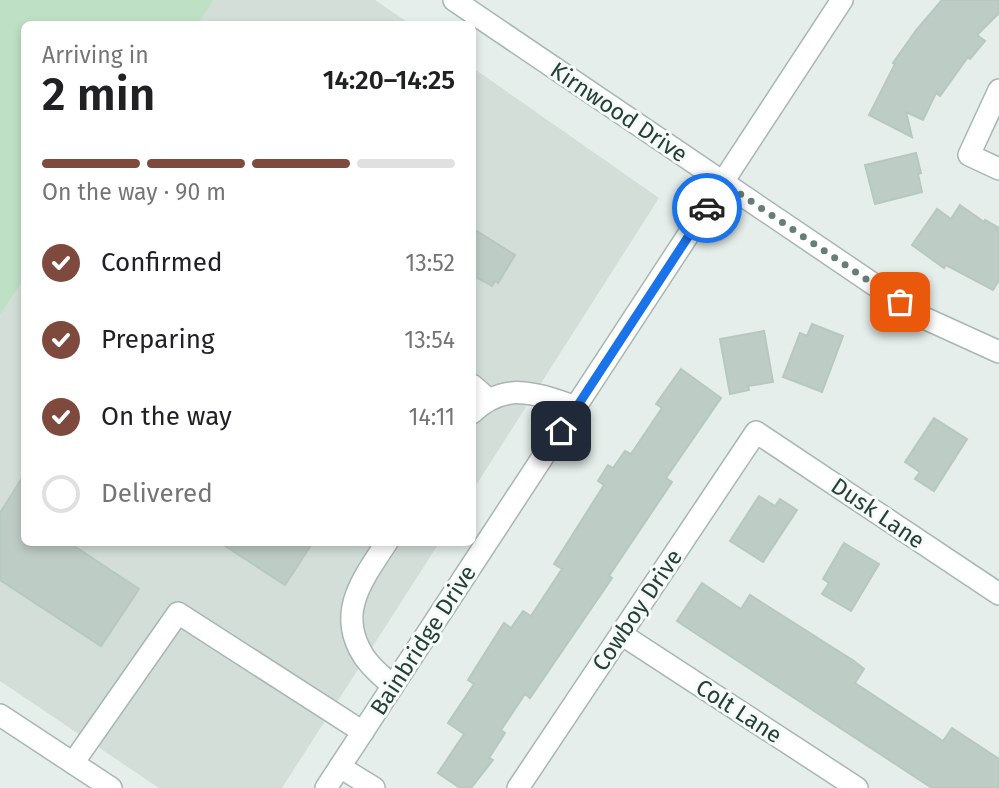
<!DOCTYPE html>
<meta charset="utf-8">
<style>
:root{--surface:#fff;--page:#f2f2f2;--text:#202124;--muted:#757577;--line:#e0e0e0;--accent:#7f4a3e}
body{margin:0;font-family:"Fira Sans",sans-serif;background:var(--page);color:var(--text);height:100vh;display:flex;flex-direction:column;font-size:26px;white-space:nowrap}
*{box-sizing:border-box;margin:0}
p{font-size:23px;color:var(--muted)}
.icon{flex:none;width:38px;height:38px;fill:none;stroke:currentColor;stroke-width:2;stroke-linecap:round;stroke-linejoin:round}
.map{position:relative;flex:1;overflow:hidden}
.panel{position:absolute;left:21px;top:21px;width:455px;height:525px;display:flex;flex-direction:column;background:var(--surface);border-radius:10px;box-shadow:0 4px 10px #0003}
.panel>*{flex:none}
.pin{position:absolute;display:grid;place-items:center;width:60px;height:60px;color:#fff;margin:-30px;border-radius:14px;box-shadow:0 4px 10px #0006}
.courier{position:absolute;display:grid;place-items:center;width:70px;height:70px;margin:-35px;border:5px solid #1a73e8;border-radius:50%;background:#fff;color:#222;box-shadow:0 2px 9px #0007}
.head em{font-style:normal;font-weight:600}
.head div{display:flex;flex-direction:column-reverse}
.head{display:flex;align-items:center;justify-content:space-between;height:119px;padding:0 21px}
h1{font-size:46px;font-weight:600;line-height:52px}
.bar{display:grid;grid-template-columns:repeat(4,1fr);gap:10px 7px;align-content:center;height:84px;padding:0 21px}
.bar i{height:9px;border-radius:5px;background:var(--line)}
.bar .active{background:var(--accent)}
.bar p{grid-column:span 4}
ol{padding:0 21px;list-style:none}
li{display:flex;align-items:center;gap:21px;height:77px}
li p{margin-inline-start:auto}
li .icon{padding:7px;border-radius:50%;background:var(--accent);color:#fff;stroke-width:4}
li:last-child{color:var(--muted)}
li i{width:38px;height:38px;border:4px solid var(--line);border-radius:50%}
.map>svg:first-child{display:block}
</style>
<div class="map">
<svg width="999" height="788" viewBox="0 0 999 788">
<rect width="100%" height="100%" fill="#e5eeea"/>
<g fill="#d3ded9">
<polygon points="214,0 375,0 410,24 198,24"/>
<polygon points="473,68 659,198 473,490"/>
<polygon points="24,279 24,542 439,543 282,788 159,788 0,681 0,315"/>
</g>
<polygon fill="#bee0c5" points="0,0 214,0 198,24 24,24 24,279 0,315"/>
<g fill="#bdccc5" stroke="#b7c8c0" stroke-width="2">
<polygon points="942,0 999,0 999,13 977,35 985,41 970,59 968,57 940,96 936,93 923,120 906,112 912,137 869,115 895,64 893,63 917,29"/>
<polygon points="916,153 921,173 918,174 922,192 875,204 865,165"/>
<polygon points="960,205 984,222 985,220 999,228 999,280 993,290 946,265 944,268 912,245 937,209 951,219"/>
<polygon points="472,228 515,255 498,283 495,281 492,286 472,275"/>
<polygon points="812,324 843,336 822,392 783,377 800,333 807,336"/>
<polygon points="764,331 773,382 748,386 749,390 730,394 720,339"/>
<polygon points="681,369 721,398 666,478 672,482 609,576 612,578 530,698 525,694 501,730 505,733 489,758 493,760 471,788 460,788 438,773 464,734 448,723 474,684 468,680 504,623 511,628 523,611 531,616 562,569 554,564 604,485 598,481 608,465 613,468 625,451 631,454 662,408 656,404"/>
<polygon points="934,418 967,439 934,491 915,479 920,472 905,462"/>
<polygon points="24,475 24,542 68,542 139,589 101,646 0,580 0,513"/>
<polygon points="759,496 775,506 780,499 797,510 763,562 730,541"/>
<polygon points="219,542 313,542 285,585"/>
<polygon points="844,543 879,564 851,611 822,594 829,583 823,579"/>
<polygon points="702,583 741,609 750,595 854,661 864,669 855,683 943,741 952,728 999,759 999,788 932,788 692,631 677,621"/>
</g>
<g fill="none" stroke-linecap="round" stroke-linejoin="round">
<g stroke="#a7b7b1" stroke-width="24">
<g id="minor">
<polyline points="454,0 922,317 999,352"/>
<polyline points="999,90 969,155 999,169"/>
<polyline points="472,385 488,399"/>
<path d="M472 413C506 380 538 394 576 407"/>
<path d="M387 542C363 579 336 612 363 655 370 667 383 677 393 686"/>
<polyline points="621,634 857,788"/>
<polyline points="0,715 111,788"/>
<polyline points="73,763 178,613 363,732"/>
<polyline points="340,767 374,788"/>
<polyline points="326,788 842,0"/>
<polyline points="518,788 756,432 999,594"/>
</g>
</g>
<use href="#minor" stroke="#fff" stroke-width="21"/>
</g>
<g fill="none" stroke-linecap="round" stroke-linejoin="round">
<polyline stroke="#677e76" stroke-width="7" stroke-dasharray="0 12.6" points="707,208 724,183 900,302"/>
<polyline stroke="#1a73e8" stroke-width="9" points="561,431 707,208"/>
</g>
<g text-anchor="middle" stroke-width="6" stroke-linejoin="round" paint-order="stroke">
<g font-size="23" fill="#234138" stroke="#f6faf8">
<text transform="translate(619 112) rotate(34)" y="8">Kirnwood Drive</text>
<text transform="translate(878 513) rotate(34)" y="8">Dusk Lane</text>
<text transform="translate(637 610) rotate(-56)" y="8">Cowboy Drive</text>
<text transform="translate(423 640) rotate(-57)" y="8">Bainbridge Drive</text>
<text transform="translate(739 711) rotate(33)" y="8">Colt Lane</text>
</g>
</g>
</svg>
<div class="pin" style="left:900px;top:302px;background:#ea580c"><svg class="icon" aria-label="bag" viewBox="0 0 24 24"><path d="M5 8h14l-1 12H6zM9 8a3 3 0 0 1 6 0"/></svg></div>
<div class="pin" style="left:561px;top:431px;background:#1f2937"><svg class="icon" aria-label="home" viewBox="0 0 24 24"><path d="M3 11l9-7 9 7M6 9v11h12V9"/></svg></div>
<div class="courier" style="left:707px;top:208px"><svg class="icon" aria-label="car" viewBox="0 0 24 24"><path d="M5 17H2v-5l4-1 3-4h7l3 4 3 1v5h-3M9 17h6M6 11h13"/><circle cx="7" cy="17" r="2"/><circle cx="17" cy="17" r="2"/></svg></div>
<section class="panel">
<div class="head"><div><h1>2 min</h1><p>Arriving in</p></div><em>14:20–14:25</em></div>
<div class="bar"><i class="active"></i><i class="active"></i><i class="active"></i><i></i><p>On the way · 90 m</p></div>
<ol>
<li><svg class="icon" aria-label="check" viewBox="0 0 24 24"><path d="M5 12l5 5 9-10"/></svg>Confirmed<p>13:52</p></li>
<li><svg class="icon" aria-label="check" viewBox="0 0 24 24"><path d="M5 12l5 5 9-10"/></svg>Preparing<p>13:54</p></li>
<li><svg class="icon" aria-label="check" viewBox="0 0 24 24"><path d="M5 12l5 5 9-10"/></svg>On the way<p>14:11</p></li>
<li><i></i>Delivered</li>
</ol>
</section>
</div>
